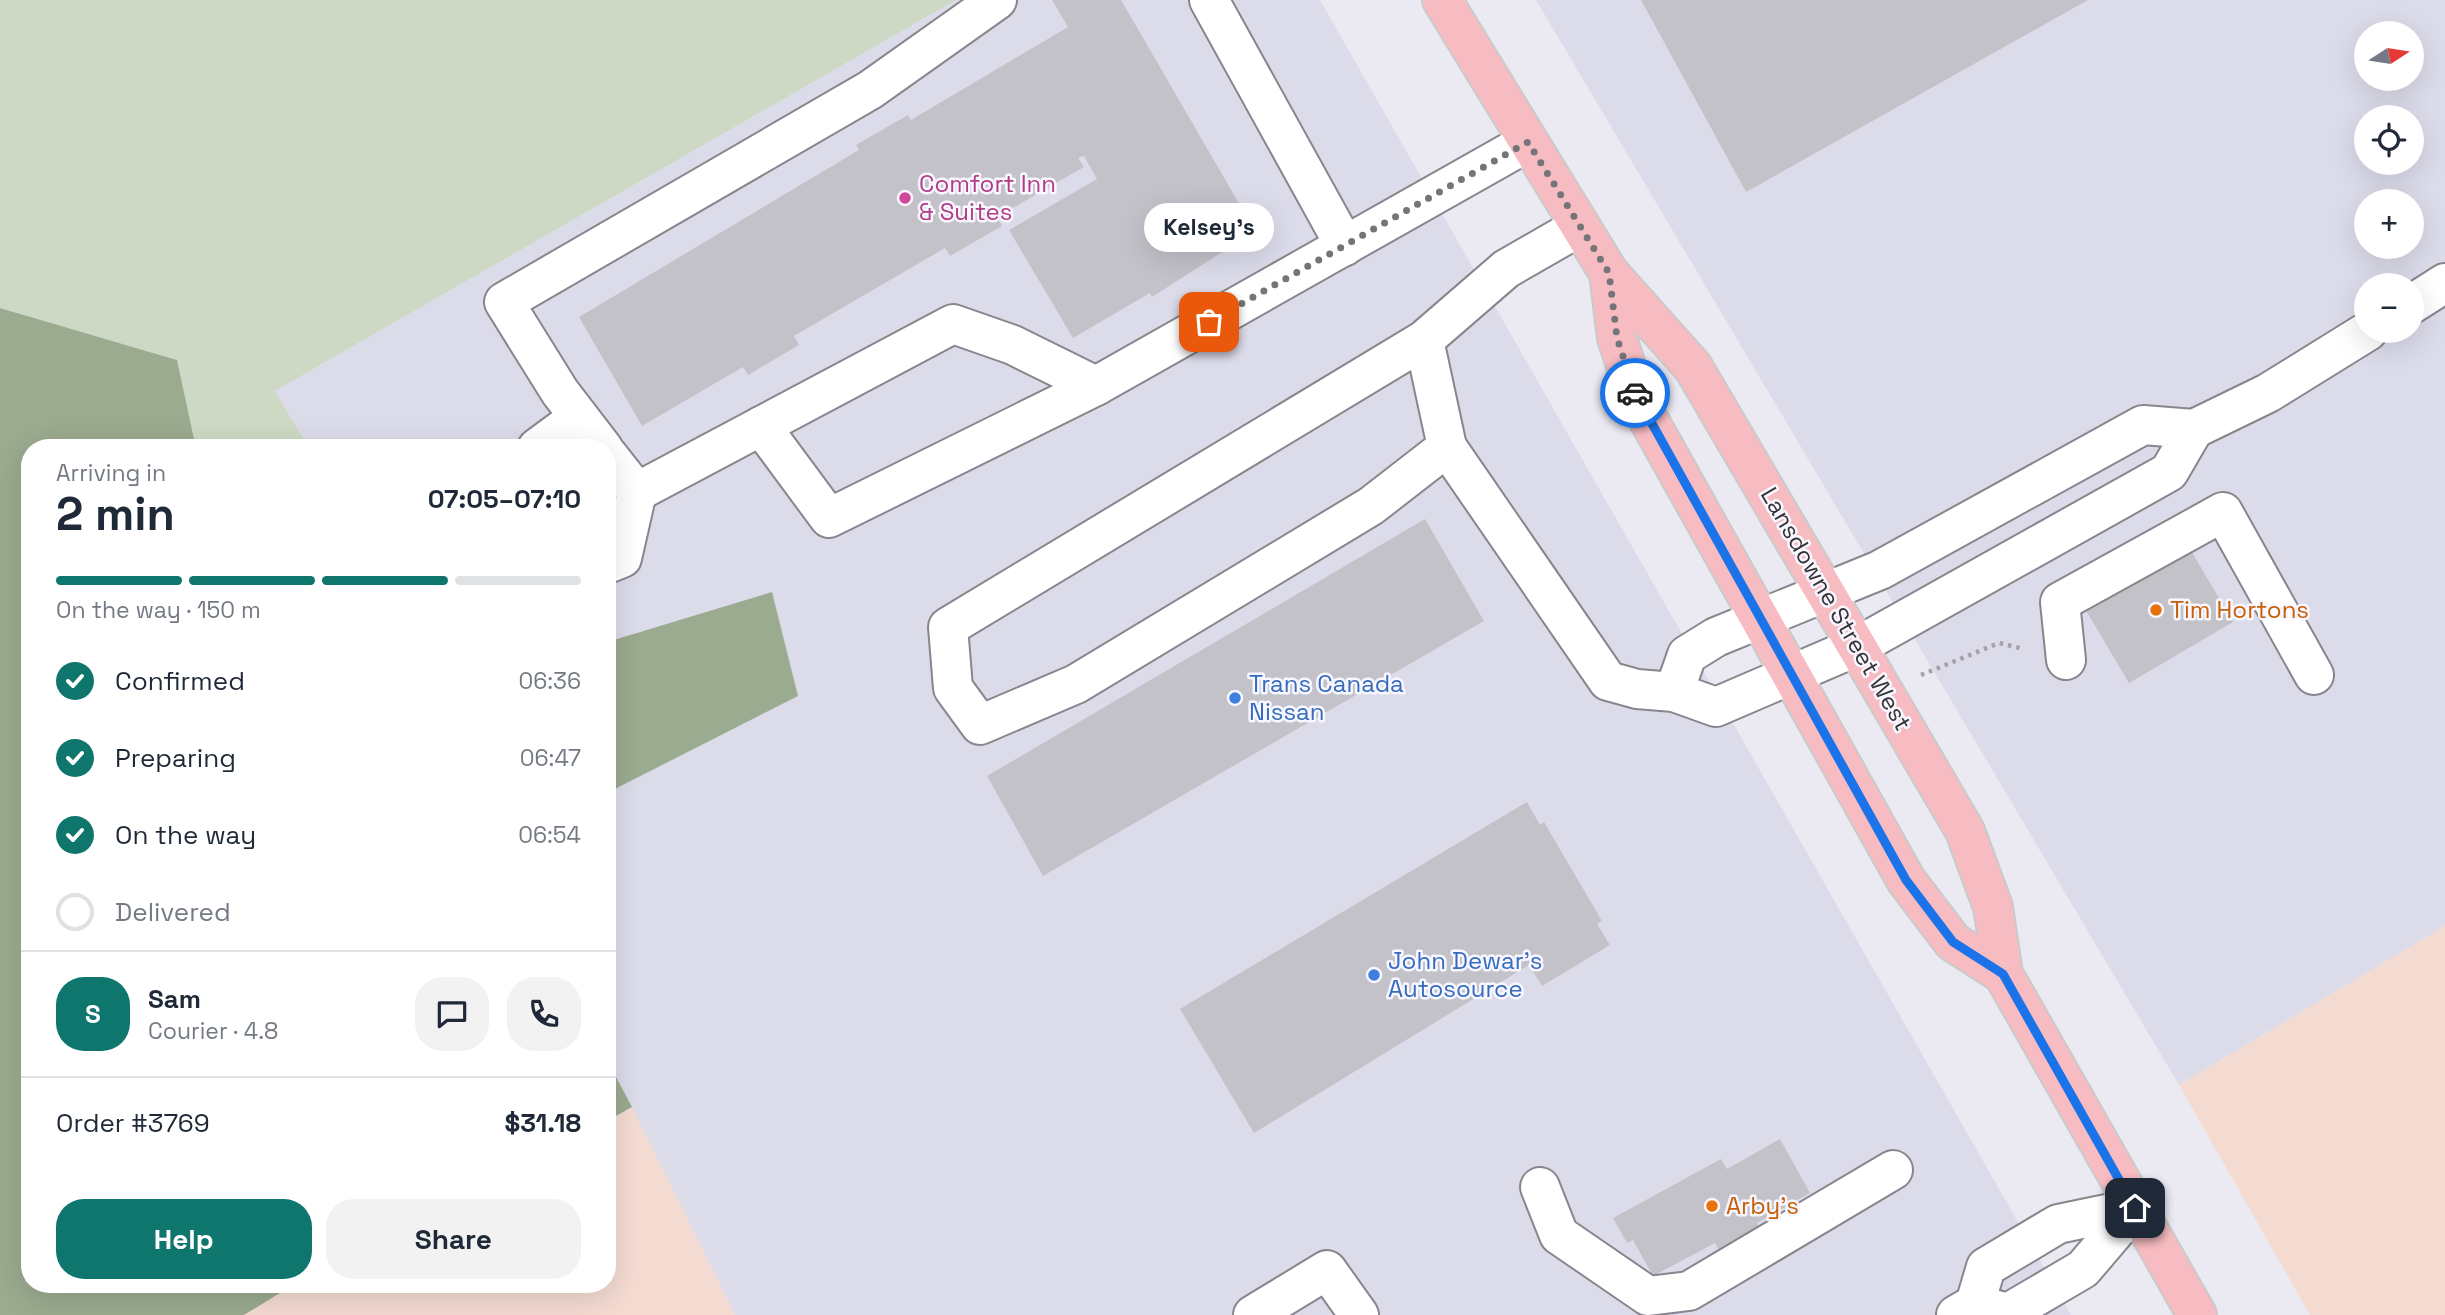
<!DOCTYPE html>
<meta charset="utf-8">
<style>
:root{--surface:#fff;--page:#f2f2f3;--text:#1f2937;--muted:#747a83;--line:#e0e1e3;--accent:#0f766e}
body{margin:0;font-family:"Space Grotesk",sans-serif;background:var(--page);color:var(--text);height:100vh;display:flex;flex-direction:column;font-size:26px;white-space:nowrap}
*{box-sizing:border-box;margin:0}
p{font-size:23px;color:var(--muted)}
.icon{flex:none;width:38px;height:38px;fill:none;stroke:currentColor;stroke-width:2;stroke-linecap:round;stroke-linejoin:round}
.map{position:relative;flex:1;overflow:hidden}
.side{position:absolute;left:21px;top:439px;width:595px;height:854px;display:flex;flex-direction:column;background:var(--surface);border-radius:28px;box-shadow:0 7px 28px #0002}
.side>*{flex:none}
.needle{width:46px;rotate:78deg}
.buttons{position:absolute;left:2354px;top:21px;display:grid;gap:14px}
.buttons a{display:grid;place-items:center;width:70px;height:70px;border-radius:50%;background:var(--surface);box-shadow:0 7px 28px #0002;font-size:35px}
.pin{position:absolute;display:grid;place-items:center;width:60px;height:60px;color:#fff;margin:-30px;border-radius:14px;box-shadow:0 4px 10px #0006}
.courier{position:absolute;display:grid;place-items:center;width:70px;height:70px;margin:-35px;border:5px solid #1a73e8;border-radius:50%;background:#fff;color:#222;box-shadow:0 2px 9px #0007}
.bubble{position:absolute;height:49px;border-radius:24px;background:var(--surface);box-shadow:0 7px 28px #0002;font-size:23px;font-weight:700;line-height:49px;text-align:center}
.headline em{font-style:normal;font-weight:700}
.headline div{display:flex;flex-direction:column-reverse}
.headline{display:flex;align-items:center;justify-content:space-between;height:119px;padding:0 35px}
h1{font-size:46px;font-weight:700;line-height:52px}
.bar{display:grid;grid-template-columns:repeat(4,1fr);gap:10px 7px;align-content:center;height:84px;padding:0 35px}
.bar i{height:9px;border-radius:5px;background:var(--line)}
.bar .selected{background:var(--accent)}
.bar p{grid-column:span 4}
.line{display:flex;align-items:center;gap:18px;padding:0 35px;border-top:2px solid var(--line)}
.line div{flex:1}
.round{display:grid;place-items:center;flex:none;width:74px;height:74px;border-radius:28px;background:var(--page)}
ol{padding:0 35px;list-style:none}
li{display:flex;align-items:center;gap:21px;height:77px}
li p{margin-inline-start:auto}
li .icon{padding:7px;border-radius:50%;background:var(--accent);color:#fff;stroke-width:4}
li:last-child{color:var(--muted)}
li i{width:38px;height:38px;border:4px solid var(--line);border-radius:50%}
.action{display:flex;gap:14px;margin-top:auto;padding:14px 35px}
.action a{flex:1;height:80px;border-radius:28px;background:var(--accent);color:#fff;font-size:28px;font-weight:700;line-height:80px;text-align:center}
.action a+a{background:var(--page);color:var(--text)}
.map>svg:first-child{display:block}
</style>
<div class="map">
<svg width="2445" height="1315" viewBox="0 0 2445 1315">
<rect width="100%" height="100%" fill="#ebeaf2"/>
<g fill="#dcdbea" fill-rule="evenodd">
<polygon points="956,0 1320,0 2071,1315 735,1315 607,1060 607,793 797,696 772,593 607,642 607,448 309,448 275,391"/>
<path d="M1536 0H2445V926L2179 1085ZM2366 33H2412V79H2366ZM2366 117H2412V163H2366ZM2366 201H2412V247H2366ZM2366 285H2412V331H2366Z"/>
</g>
<g fill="#f4dbd2">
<polygon points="2445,926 2445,1315 2310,1315 2179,1085"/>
<polygon points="632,1107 735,1315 244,1315 293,1285 607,1284 607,1121"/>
</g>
<polygon fill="#cdd9c4" points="0,0 956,0 275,391 309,448 196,448 177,360 0,308"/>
<g fill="#9bab8f">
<polygon points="0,308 177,360 196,448 30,448 30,1284 293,1285 244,1315 0,1315"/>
<polygon points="772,592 798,696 607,793 607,642"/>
<polygon points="607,1060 632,1107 607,1121"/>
</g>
<g fill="#c3c2c9">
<polygon points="1052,0 1121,0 1255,231 1152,297 1150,293 1073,338 1009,230 1097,179 1084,156 1078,158 1084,167 997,217 1002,226 950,256 945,248 794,336 799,345 748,375 743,367 642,426 579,317 859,150 856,145 908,115 911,120 1068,27"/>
<polygon points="1641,0 2088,0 1746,192"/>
<polygon points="1425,519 1484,621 1043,876 987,776"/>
<polygon points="2183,537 2233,622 2129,683 2078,597"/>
<polygon points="1527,802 1540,825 1544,822 1602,921 1597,924 1610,945 1542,986 1529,965 1254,1133 1180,1009"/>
<polygon points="1780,1139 1810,1193 1757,1223 1764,1236 1723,1258 1715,1243 1653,1276 1633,1240 1627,1243 1613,1218 1721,1159 1727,1169"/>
</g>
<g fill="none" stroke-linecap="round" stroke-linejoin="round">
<g stroke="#87868d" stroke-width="42">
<g id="minor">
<polyline points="1209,0 1345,246"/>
<polyline points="2412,304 2445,283"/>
<polyline points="1424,340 1447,447 1371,506 1076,684 980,725 953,688 948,627 1424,340 1506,269 1579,227"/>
<polyline points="761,426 829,518 1096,386"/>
<polyline points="1447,447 1608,681 1637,689 1674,692 1716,707 1858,646 2169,472 2194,429"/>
<polyline points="537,448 579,417"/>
<polyline points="603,448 560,392 504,302 870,90 997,0"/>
<polyline points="607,454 637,492 953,324 1013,345 1096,386 1528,142"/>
<polyline points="607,564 622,558 637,492"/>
<polyline points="2066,660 2060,602 2223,512 2314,675"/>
<polyline points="1674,692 1687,655 1716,637 1880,570 2143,425 2194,429 2268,393 2368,331"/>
<polyline points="1540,1187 1559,1235 1648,1296 1689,1291 1893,1170"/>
<polyline points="1975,1304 2008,1313 2083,1269 2135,1208"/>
<polyline points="1253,1315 1327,1270 1359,1315"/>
<polyline points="1956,1315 1975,1304 1986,1267 2058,1224 2135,1208"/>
</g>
</g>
<g stroke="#cacacb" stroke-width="42">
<g id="major">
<polyline points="1442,0 1609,273 1693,367 1965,831 1993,907 2003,974 2197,1315"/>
<polyline points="1609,273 1617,338 1637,399 1906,880 1953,942 2003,974"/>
</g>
</g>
<polyline stroke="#a3a2a8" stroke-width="4.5" stroke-dasharray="3.5 5" stroke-linecap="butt" points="1921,675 1999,643 2024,649"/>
<use href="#minor" stroke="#fff" stroke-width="38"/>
<use href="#major" stroke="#f7bcc1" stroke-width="38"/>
</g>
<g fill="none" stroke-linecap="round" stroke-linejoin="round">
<polyline stroke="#757479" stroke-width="7" stroke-dasharray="0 12.6" points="1209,322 1528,142 1609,273 1617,338 1635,393"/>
<polyline stroke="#1a73e8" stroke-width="9" points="1635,393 1906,880 1953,942 2003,974 2135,1208"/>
</g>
<circle fill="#d1479c" stroke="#f8f7ff" stroke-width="2.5" cx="905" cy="198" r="7"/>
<g fill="#e8710a" stroke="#f8f7ff" stroke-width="2.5">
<circle cx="2156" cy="610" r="7"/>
<circle cx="1712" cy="1206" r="7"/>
</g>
<g fill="#3f7fe0" stroke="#f8f7ff" stroke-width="2.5">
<circle cx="1235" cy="698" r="7"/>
<circle cx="1374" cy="975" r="7"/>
</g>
<g text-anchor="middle" stroke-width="5" stroke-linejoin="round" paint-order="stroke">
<g font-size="24" fill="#b23c85" stroke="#f8f7ff" text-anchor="start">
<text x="919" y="192">Comfort Inn<tspan x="919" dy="28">&amp; Suites</tspan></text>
</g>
<g font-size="24" fill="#353538" stroke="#f8f7ff">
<text transform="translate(1836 609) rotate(60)" y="8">Lansdowne Street West</text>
</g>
<g font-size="24" fill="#c56008" stroke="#f8f7ff" text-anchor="start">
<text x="2170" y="618">Tim Hortons</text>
<text x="1726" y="1214">Arby's</text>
</g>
<g font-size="24" fill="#366cbe" stroke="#f8f7ff" text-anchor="start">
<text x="1249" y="692">Trans Canada<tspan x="1249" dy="28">Nissan</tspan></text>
<text x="1388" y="969">John Dewar's<tspan x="1388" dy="28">Autosource</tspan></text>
</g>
</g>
</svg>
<div class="buttons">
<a><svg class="needle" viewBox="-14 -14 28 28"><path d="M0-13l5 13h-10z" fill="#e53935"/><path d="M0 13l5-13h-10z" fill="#747a83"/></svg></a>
<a><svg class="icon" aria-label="locate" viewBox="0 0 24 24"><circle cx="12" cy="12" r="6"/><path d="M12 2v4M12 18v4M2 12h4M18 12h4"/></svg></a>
<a>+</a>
<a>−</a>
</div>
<div class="pin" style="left:1209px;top:322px;background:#ea580c"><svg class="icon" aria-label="bag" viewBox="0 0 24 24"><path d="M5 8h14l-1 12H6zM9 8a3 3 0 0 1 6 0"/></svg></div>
<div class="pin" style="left:2135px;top:1208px;background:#1f2937"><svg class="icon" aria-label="home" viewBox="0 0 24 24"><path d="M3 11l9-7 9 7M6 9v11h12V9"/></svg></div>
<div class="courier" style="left:1635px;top:393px"><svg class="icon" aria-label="car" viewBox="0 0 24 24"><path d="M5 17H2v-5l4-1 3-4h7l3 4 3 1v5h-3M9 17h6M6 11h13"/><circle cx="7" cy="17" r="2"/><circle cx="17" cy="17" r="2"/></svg></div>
<div class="bubble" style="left:1144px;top:203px;width:130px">Kelsey's</div>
<section class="side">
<div class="headline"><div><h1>2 min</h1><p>Arriving in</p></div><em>07:05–07:10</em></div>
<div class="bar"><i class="selected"></i><i class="selected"></i><i class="selected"></i><i></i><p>On the way · 150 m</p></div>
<ol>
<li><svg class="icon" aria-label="check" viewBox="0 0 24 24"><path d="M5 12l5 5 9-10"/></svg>Confirmed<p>06:36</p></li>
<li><svg class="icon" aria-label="check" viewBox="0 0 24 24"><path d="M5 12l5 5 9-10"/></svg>Preparing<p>06:47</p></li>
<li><svg class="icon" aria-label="check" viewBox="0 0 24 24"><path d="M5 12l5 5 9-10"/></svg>On the way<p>06:54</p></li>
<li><i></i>Delivered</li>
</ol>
<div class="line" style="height:126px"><b class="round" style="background:var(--accent);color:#fff">S</b><div><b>Sam</b><p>Courier · 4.8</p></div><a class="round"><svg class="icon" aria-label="chat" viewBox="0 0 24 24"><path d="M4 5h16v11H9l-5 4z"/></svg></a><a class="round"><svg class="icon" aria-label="phone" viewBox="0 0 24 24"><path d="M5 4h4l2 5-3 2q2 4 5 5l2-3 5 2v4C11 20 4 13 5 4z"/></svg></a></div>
<div class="line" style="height:91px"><div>Order #3769</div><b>$31.18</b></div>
<div class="action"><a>Help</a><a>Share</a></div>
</section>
</div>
